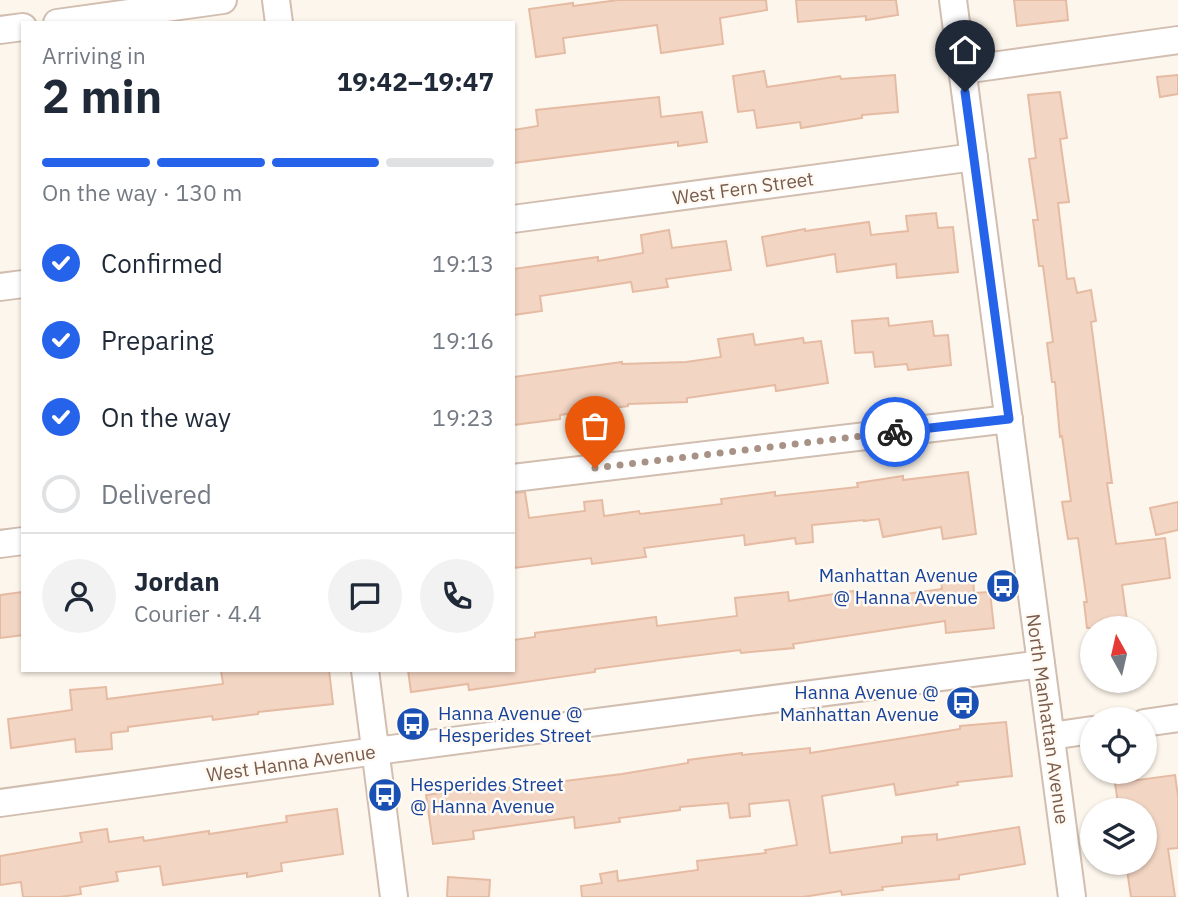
<!DOCTYPE html>
<meta charset="utf-8">
<style>
:root{--surface:#fff;--page:#f2f2f3;--text:#1f2937;--muted:#747a83;--line:#e0e1e3;--accent:#2563eb}
body{margin:0;font-family:"IBM Plex Sans",sans-serif;background:var(--page);color:var(--text);height:100vh;display:flex;flex-direction:column;font-size:26px;white-space:nowrap}
*{box-sizing:border-box;margin:0}
p{font-size:23px;color:var(--muted)}
.icon{flex:none;width:38px;height:38px;fill:none;stroke:currentColor;stroke-width:2;stroke-linecap:round;stroke-linejoin:round}
.map{position:relative;flex:1;overflow:hidden}
.sheet{position:absolute;left:21px;top:21px;width:494px;height:651px;display:flex;flex-direction:column;background:var(--surface);border-radius:0px;box-shadow:0 2px 5px #0004}
.sheet>*{flex:none}
.needle{width:46px;rotate:352deg}
.controls{position:absolute;left:1080px;top:616px;display:grid;gap:14px}
.controls a{display:grid;place-items:center;width:77px;height:77px;border-radius:50%;background:var(--surface);box-shadow:0 2px 5px #0004;font-size:35px}
.pin{position:absolute;display:grid;place-items:center;width:60px;height:60px;color:#fff;margin:-72px -30px;border-radius:50% 50% 50% 0;rotate:-45deg;box-shadow:0 0 7px #0007}
.pin .icon{rotate:45deg}
.courier{position:absolute;display:grid;place-items:center;width:70px;height:70px;margin:-35px;border:5px solid #2563eb;border-radius:50%;background:#fff;color:#222;box-shadow:0 2px 9px #0007}
.headline em{font-style:normal;font-weight:800}
.headline div{display:flex;flex-direction:column-reverse}
.headline{display:flex;align-items:center;justify-content:space-between;height:119px;padding:0 21px}
h1{font-size:46px;font-weight:800;line-height:52px}
.bar{display:grid;grid-template-columns:repeat(4,1fr);gap:10px 7px;align-content:center;height:84px;padding:0 21px}
.bar i{height:9px;border-radius:5px;background:var(--line)}
.bar .current{background:var(--accent)}
.bar p{grid-column:span 4}
.line{display:flex;align-items:center;gap:18px;padding:0 21px;border-top:2px solid var(--line)}
.line div{flex:1}
.round{display:grid;place-items:center;flex:none;width:74px;height:74px;border-radius:37px;background:var(--page)}
ol{padding:0 21px;list-style:none}
li{display:flex;align-items:center;gap:21px;height:77px}
li p{margin-inline-start:auto}
li .icon{padding:7px;border-radius:50%;background:var(--accent);color:#fff;stroke-width:4}
li:last-child{color:var(--muted)}
li i{width:38px;height:38px;border:4px solid var(--line);border-radius:50%}
.map>svg:first-child{display:block}
</style>
<div class="map">
<svg width="1178" height="897" viewBox="0 0 1178 897">
<rect width="100%" height="100%" fill="#fdf6ec"/>
<g fill="#f3d5c3" stroke="#e6bba3" stroke-width="2">
<polygon points="618,0 766,0 767,10 720,18 723,44 661,53 657,25 563,38 565,53 536,57 529,9 573,3 573,6"/>
<polygon points="796,0 896,0 898,15 866,20 866,16 798,22"/>
<polygon points="1014,0 1066,0 1068,20 1017,26"/>
<polygon points="764,71 767,87 840,76 841,79 895,75 898,112 862,115 862,118 801,128 800,122 757,128 754,110 738,112 733,76"/>
<polygon points="1178,75 1178,94 1160,97 1157,77"/>
<polygon points="1060,92 1067,138 1060,139 1069,202 1058,203 1067,279 1074,278 1077,293 1091,290 1096,321 1091,322 1112,483 1107,483 1116,544 1165,538 1170,578 1122,585 1128,628 1087,628 1084,602 1087,602 1078,538 1068,539 1062,502 1071,501 1062,436 1060,437 1055,382 1052,382 1047,343 1053,342 1043,266 1039,266 1033,220 1038,220 1029,159 1036,158 1028,95"/>
<polygon points="659,97 661,117 702,112 707,142 678,146 678,142 513,163 513,130 538,126 536,110"/>
<polygon points="936,213 938,228 953,227 958,272 897,278 896,264 837,272 835,254 767,266 762,237 805,229 805,231 869,222 871,235 908,231 906,216"/>
<polygon points="669,230 672,248 726,241 731,270 666,279 668,287 633,292 631,282 540,296 542,311 513,315 513,269 598,257 598,261 643,253 641,235"/>
<polygon points="888,318 889,326 932,321 934,336 948,335 951,365 908,370 907,364 875,367 873,352 855,353 852,321"/>
<polygon points="753,334 755,345 803,338 804,343 821,341 828,383 776,391 775,385 687,398 687,402 628,404 628,406 560,415 560,419 513,425 513,377 622,362 622,364 686,362 721,357 718,339"/>
<polygon points="968,472 976,534 943,539 941,527 883,537 879,519 864,521 864,520 812,525 813,542 796,544 795,538 745,545 744,535 644,548 646,557 592,564 591,558 513,568 513,493 525,492 529,518 585,511 584,502 602,500 604,516 639,511 640,514 722,504 721,499 775,492 775,496 858,487 857,483 903,476 903,480"/>
<polygon points="1178,502 1178,530 1156,535 1150,508"/>
<polygon points="973,576 974,593 990,592 994,628 946,633 945,621 793,644 794,648 741,653 740,650 661,660 595,669 595,672 469,690 468,684 411,692 408,670 513,670 513,640 535,637 535,633 656,617 657,626 737,616 735,598 788,592 789,601 854,591 856,601 942,589 941,579"/>
<polygon points="23,592 23,635 0,638 0,595"/>
<polygon points="221,670 329,670 333,704 258,712 258,714 213,720 212,716 128,727 128,731 111,733 112,749 76,752 75,739 11,748 8,719 72,710 70,690 106,687 107,699 223,684"/>
<polygon points="1006,722 1012,776 957,782 958,785 896,795 894,784 822,796 830,853 902,843 902,837 937,834 937,840 1019,827 1025,864 959,875 959,879 882,887 883,890 842,895 841,891 803,897 582,897 581,886 602,883 600,874 617,871 618,881 698,870 697,861 766,853 765,850 797,845 789,800 749,804 750,816 730,818 728,803 680,807 680,810 619,818 620,822 575,828 574,817 473,831 474,839 433,844 426,795 467,789 467,793 622,774 688,763 688,760 742,753 742,755 810,748 810,753 960,729 960,726"/>
<polygon points="1175,775 1178,796 1178,848 1168,849 1175,897 1131,897 1126,863 1144,863 1144,810 1119,810 1115,783"/>
<polygon points="337,809 343,854 281,863 282,871 247,877 247,873 163,885 160,866 116,872 118,881 80,887 81,894 60,897 23,897 21,882 0,885 0,856 82,842 80,833 107,829 109,842 143,837 144,841 209,831 209,834 287,822 286,816"/>
<polygon points="448,877 490,880 489,897 447,897"/>
</g>
<g fill="none" stroke-linecap="round" stroke-linejoin="round">
<g stroke="#d1beb0" stroke-width="30">
<g id="minor">
<polyline points="276,0 279,23"/>
<polyline points="953,0 1072,897"/>
<polyline points="57,23 223,0"/>
<polyline points="0,30 23,27"/>
<polyline points="963,70 1178,40"/>
<polyline points="513,219 974,157"/>
<polyline points="0,287 23,284"/>
<polyline points="513,478 1009,419"/>
<polyline points="0,544 23,541"/>
<polyline points="365,670 394,897"/>
<polyline points="1144,723 1178,718"/>
<polyline points="1051,736 1092,730"/>
<polyline points="0,803 376,751 1041,664"/>
</g>
</g>
<use href="#minor" stroke="#fff" stroke-width="26"/>
</g>
<g fill="none" stroke-linecap="round" stroke-linejoin="round">
<polyline stroke="#a89285" stroke-width="7" stroke-dasharray="0 12.6" points="595,468 895,432"/>
<polyline stroke="#2563eb" stroke-width="9" points="895,432 1009,419 965,92"/>
</g>
<defs>
<g id="bus-disc" transform="scale(1.75)"><circle r="9.5" fill="#1a4fb4" stroke="#fffaf3"/><path d="M-5-6H5V4H4V6H2V4H-2V6H-4V4H-5ZM-3.5-4V0h7V-4ZM-3.5 1.2v1.5H-2V1.2ZM2 1.2v1.5H3.5V1.2Z" fill="#fff"/></g>
</defs>
<g fill-rule="evenodd">
<use href="#bus-disc" x="1003" y="586"/>
<use href="#bus-disc" x="963" y="703"/>
<use href="#bus-disc" x="413" y="724"/>
<use href="#bus-disc" x="385" y="795"/>
</g>
<g text-anchor="middle" stroke-width="5" stroke-linejoin="round" paint-order="stroke">
<g font-size="19" fill="#7a5c4d" stroke="#fffaf3">
<text transform="translate(743 188) rotate(-8)" y="7">West Fern Street</text>
<text transform="translate(1048 719) rotate(82)" y="7">North Manhattan Avenue</text>
<text transform="translate(291 763) rotate(-8)" y="7">West Hanna Avenue</text>
</g>
<g font-size="19" fill="#164399" stroke="#fffaf3" text-anchor="end">
<text x="978" y="582">Manhattan Avenue<tspan x="978" dy="22">@ Hanna Avenue</tspan></text>
<text x="939" y="699">Hanna Avenue @<tspan x="939" dy="22">Manhattan Avenue</tspan></text>
<text x="438" y="720" text-anchor="start">Hanna Avenue @<tspan x="438" dy="22">Hesperides Street</tspan></text>
<text x="410" y="791" text-anchor="start">Hesperides Street<tspan x="410" dy="22">@ Hanna Avenue</tspan></text>
</g>
</g>
</svg>
<div class="controls">
<a><svg class="needle" viewBox="-14 -14 28 28"><path d="M0-13l5 13h-10z" fill="#e53935"/><path d="M0 13l5-13h-10z" fill="#747a83"/></svg></a>
<a><svg class="icon" aria-label="locate" viewBox="0 0 24 24"><circle cx="12" cy="12" r="6"/><path d="M12 2v4M12 18v4M2 12h4M18 12h4"/></svg></a>
<a><svg class="icon" aria-label="layers" viewBox="0 0 24 24"><path d="M12 4l9 5-9 5-9-5zM3 14l9 5 9-5"/></svg></a>
</div>
<div class="pin" style="left:595px;top:468px;background:#ea580c"><svg class="icon" aria-label="bag" viewBox="0 0 24 24"><path d="M5 8h14l-1 12H6zM9 8a3 3 0 0 1 6 0"/></svg></div>
<div class="pin" style="left:965px;top:92px;background:#1f2937"><svg class="icon" aria-label="home" viewBox="0 0 24 24"><path d="M3 11l9-7 9 7M6 9v11h12V9"/></svg></div>
<div class="courier" style="left:895px;top:432px"><svg class="icon" aria-label="bike" viewBox="0 0 24 24"><circle cx="6" cy="16" r="4"/><circle cx="18" cy="16" r="4"/><path d="M6 16l4-8h5l3 8M10 8l3 8H6M13 5h3"/></svg></div>
<section class="sheet">
<div class="headline"><div><h1>2 min</h1><p>Arriving in</p></div><em>19:42–19:47</em></div>
<div class="bar"><i class="current"></i><i class="current"></i><i class="current"></i><i></i><p>On the way · 130 m</p></div>
<ol>
<li><svg class="icon" aria-label="check" viewBox="0 0 24 24"><path d="M5 12l5 5 9-10"/></svg>Confirmed<p>19:13</p></li>
<li><svg class="icon" aria-label="check" viewBox="0 0 24 24"><path d="M5 12l5 5 9-10"/></svg>Preparing<p>19:16</p></li>
<li><svg class="icon" aria-label="check" viewBox="0 0 24 24"><path d="M5 12l5 5 9-10"/></svg>On the way<p>19:23</p></li>
<li><i></i>Delivered</li>
</ol>
<div class="line" style="height:126px"><a class="round"><svg class="icon" aria-label="person" viewBox="0 0 24 24"><circle cx="12" cy="8" r="4"/><path d="M4 21q1-7 8-7t8 7"/></svg></a><div><b>Jordan</b><p>Courier · 4.4</p></div><a class="round"><svg class="icon" aria-label="chat" viewBox="0 0 24 24"><path d="M4 5h16v11H9l-5 4z"/></svg></a><a class="round"><svg class="icon" aria-label="phone" viewBox="0 0 24 24"><path d="M5 4h4l2 5-3 2q2 4 5 5l2-3 5 2v4C11 20 4 13 5 4z"/></svg></a></div>
</section>
</div>
